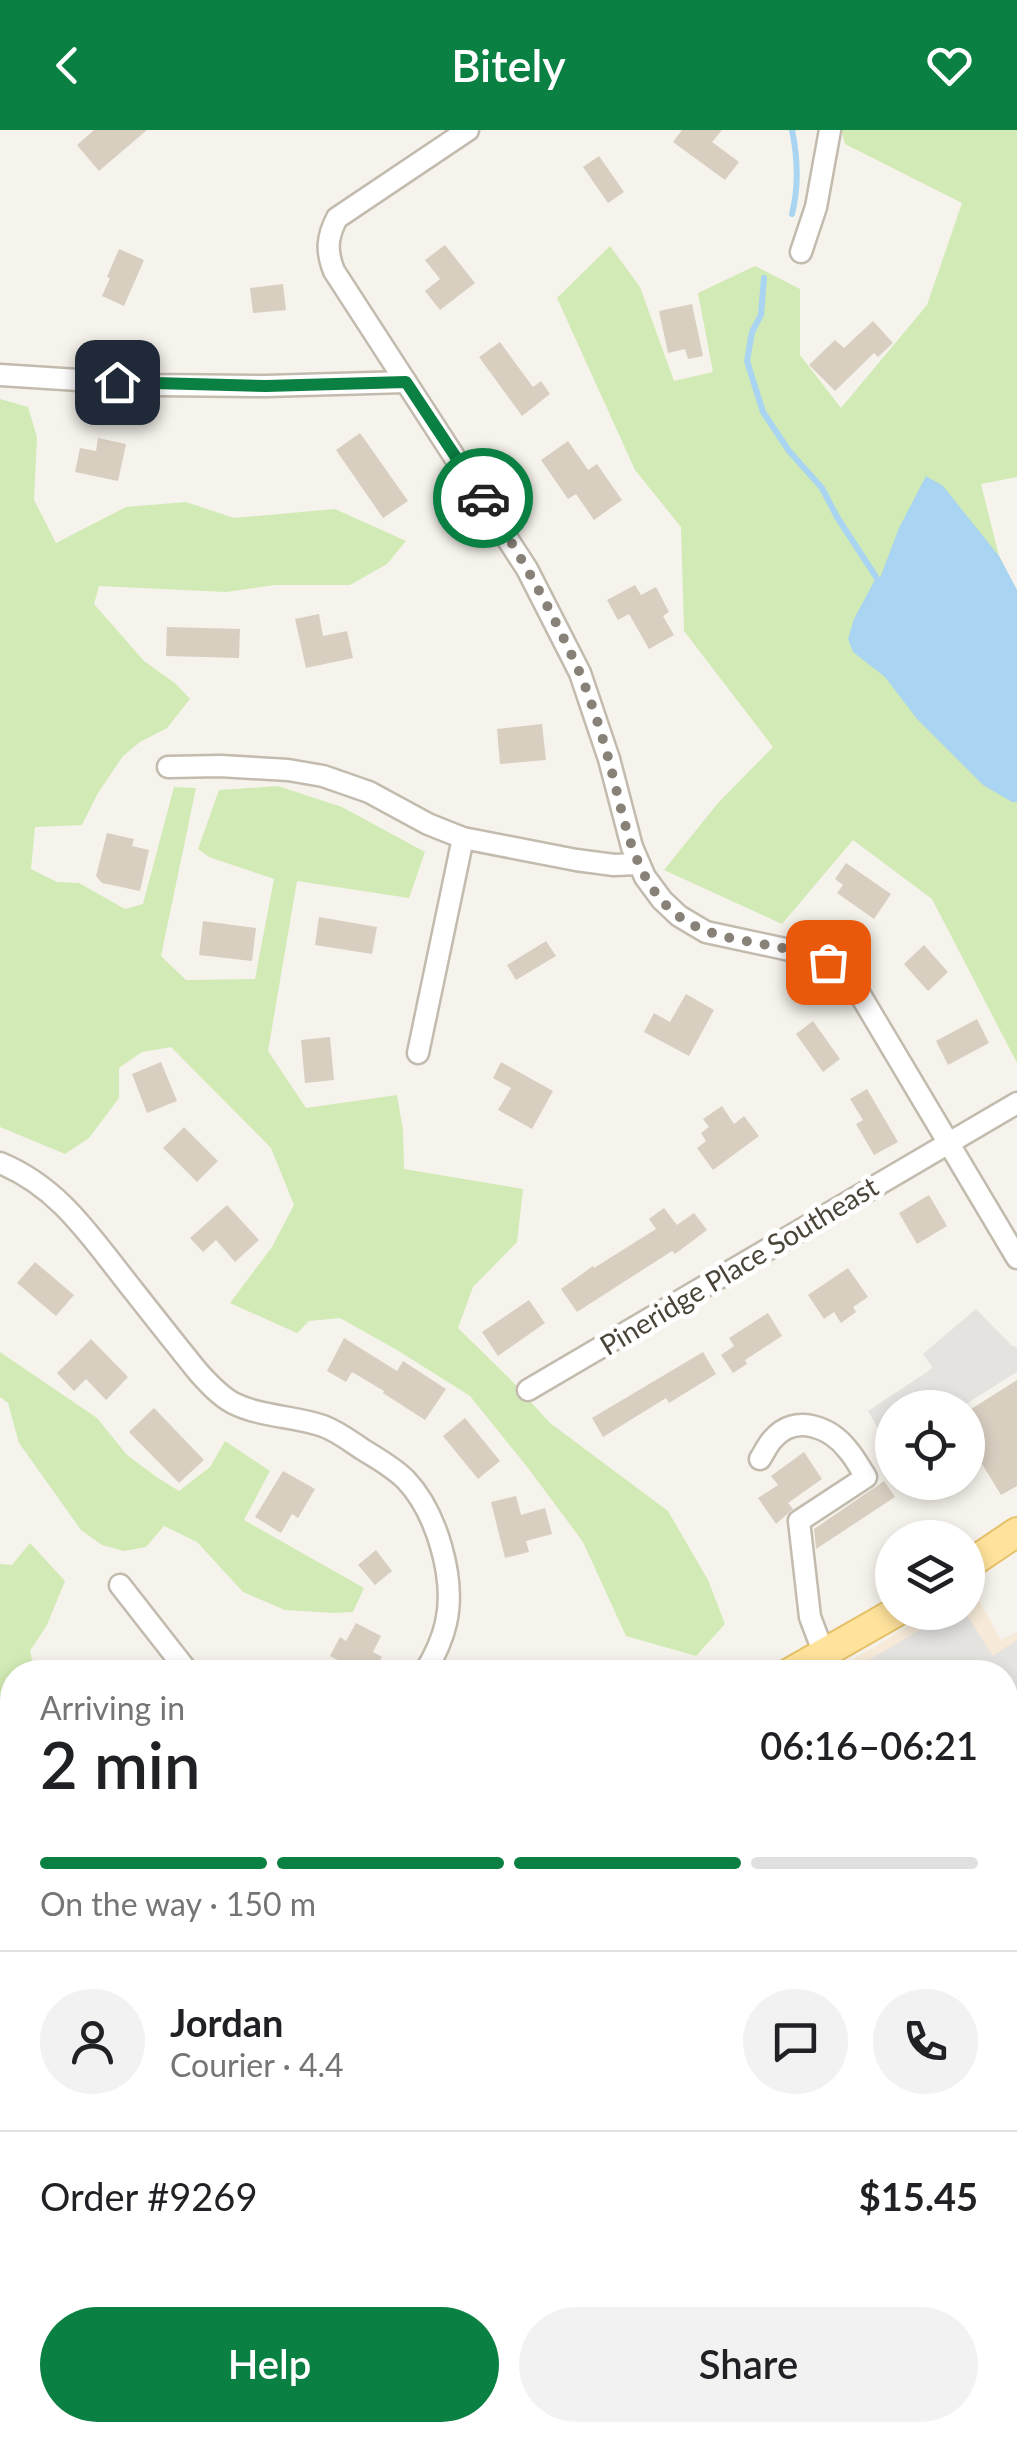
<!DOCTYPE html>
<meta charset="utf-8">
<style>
:root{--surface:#fff;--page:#f2f2f2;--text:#202124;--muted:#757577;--line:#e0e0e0;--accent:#0b8043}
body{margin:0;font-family:Lato,sans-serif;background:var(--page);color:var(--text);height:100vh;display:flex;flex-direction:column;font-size:38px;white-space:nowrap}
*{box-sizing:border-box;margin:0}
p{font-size:32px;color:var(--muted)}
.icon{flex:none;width:55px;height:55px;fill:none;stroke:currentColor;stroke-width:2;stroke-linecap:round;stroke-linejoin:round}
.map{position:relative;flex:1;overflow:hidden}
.details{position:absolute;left:0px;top:1530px;width:1018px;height:782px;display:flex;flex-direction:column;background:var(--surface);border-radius:40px 40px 0 0;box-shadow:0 5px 15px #0003}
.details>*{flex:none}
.controls{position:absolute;left:875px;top:1260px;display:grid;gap:20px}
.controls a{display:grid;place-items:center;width:110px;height:110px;border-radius:50%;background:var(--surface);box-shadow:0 5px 15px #0003;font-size:50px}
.pin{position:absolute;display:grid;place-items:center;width:85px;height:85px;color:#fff;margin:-42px;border-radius:20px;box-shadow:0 5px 15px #0006}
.courier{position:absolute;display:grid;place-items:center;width:100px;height:100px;margin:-50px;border:8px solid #0b8043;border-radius:50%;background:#fff;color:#222;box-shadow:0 2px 12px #0007}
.headline em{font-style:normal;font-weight:600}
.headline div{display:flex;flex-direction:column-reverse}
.headline{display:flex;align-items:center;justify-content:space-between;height:170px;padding:0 40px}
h1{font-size:65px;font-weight:600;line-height:75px}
.bar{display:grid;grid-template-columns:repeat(4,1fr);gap:15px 10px;align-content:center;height:120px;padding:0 40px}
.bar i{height:12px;border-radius:8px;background:var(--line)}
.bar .selected{background:var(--accent)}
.bar p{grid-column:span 4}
.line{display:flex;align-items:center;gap:25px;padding:0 40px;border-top:2px solid var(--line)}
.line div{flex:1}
.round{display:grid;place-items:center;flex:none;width:105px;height:105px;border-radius:52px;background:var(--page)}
.cta{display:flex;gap:20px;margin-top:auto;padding:20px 40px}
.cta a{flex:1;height:115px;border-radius:60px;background:var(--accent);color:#fff;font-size:40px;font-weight:600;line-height:115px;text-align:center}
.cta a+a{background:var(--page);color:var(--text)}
header{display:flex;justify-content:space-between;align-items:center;height:130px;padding:0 40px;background:var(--accent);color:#fff;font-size:45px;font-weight:600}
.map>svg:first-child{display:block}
</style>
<header><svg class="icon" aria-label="back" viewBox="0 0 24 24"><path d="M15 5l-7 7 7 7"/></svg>Bitely<svg class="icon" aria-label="heart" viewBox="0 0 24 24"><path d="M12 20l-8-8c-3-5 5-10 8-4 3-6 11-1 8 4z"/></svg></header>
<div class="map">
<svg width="1017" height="2311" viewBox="0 0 1017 2311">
<rect width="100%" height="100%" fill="#f6f3ec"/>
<polygon fill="#f7ead8" points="973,1460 1001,1510 1017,1502 1017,1913 1005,1917 1005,1542 832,1542 931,1483 968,1482 968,1463"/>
<g fill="#d2eab5">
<polygon points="841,0 1017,0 1017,347 981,354 999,426 1017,460 1017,933 932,769 853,710 782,794 664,740 718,673 773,617 684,501 681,397 635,340 557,168 610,116 640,157 674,251 713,242 698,163 755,136 800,159 800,225 841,278 927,175 962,73 845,14"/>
<polygon points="0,269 28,277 37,307 34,370 56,413 126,377 186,372 234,388 335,379 406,411 387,434 350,455 275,455 226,462 99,456 94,474 144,531 176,554 190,569 167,598 140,612 123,626 98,663 82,695 35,697 31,739 57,752 79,753 125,779 143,774 174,657 196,658 161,826 186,850 255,849 274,749 209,727 198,719 219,660 278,656 342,677 425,722 409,768 297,751 268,921 306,978 397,965 403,1000 404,1039 523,1059 517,1112 473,1157 458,1198 509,1248 550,1293 668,1381 708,1450 725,1494 696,1526 626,1506 583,1412 528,1338 470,1266 397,1220 340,1188 309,1191 297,1203 230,1173 272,1117 294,1075 271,1018 171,917 142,922 119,938 119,968 89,1008 65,1024 0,997"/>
<polygon points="0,1222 97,1288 127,1325 158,1348 179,1361 210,1337 225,1311 270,1341 244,1390 364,1458 353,1482 335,1483 285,1480 243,1462 197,1412 164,1396 146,1417 124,1421 102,1415 81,1400 19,1313 8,1273 0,1267"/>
<polygon points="30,1413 65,1451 47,1495 30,1521 35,1542 12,1542 12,1680 9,1642 0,1632 0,1434 12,1435"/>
<polygon points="1005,1975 1017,1979 1017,2311 682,2311 679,2300 1005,2300"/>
</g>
<g fill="#e5e3e0">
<polygon points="976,1179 1012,1216 1017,1217 1017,1242 961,1277 892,1278 892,1323 868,1281 933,1238 923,1224"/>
<polygon points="949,1483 966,1483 993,1526 1017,1510 1017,1679 1005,1686 1005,1542 848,1542"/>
</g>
<polygon fill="#a9d4f2" points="926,346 943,356 999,426 1017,460 1017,672 1012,672 983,655 917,589 885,547 853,522 848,509 854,489 877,446 880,448 899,398"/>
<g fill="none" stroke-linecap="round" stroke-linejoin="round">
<g stroke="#a9d4f2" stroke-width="6">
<path d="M792 84C799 56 798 29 792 0"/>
<polyline points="764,148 761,185 752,202 747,231 763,282 789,321 822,358 837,387 878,450"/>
</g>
</g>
<g fill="#d8cfc1">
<polygon points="94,0 147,0 99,41 77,15"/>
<polygon points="682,0 722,0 712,12 739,32 725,50 673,12"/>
<polygon points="599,26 624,62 608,73 583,37"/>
<polygon points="445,115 475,153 440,180 425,161 440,149 425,130"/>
<polygon points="119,119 144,130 124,176 102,166 110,148 107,147"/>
<polygon points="283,154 286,180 253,183 250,158"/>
<polygon points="692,174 703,226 688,229 685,219 668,223 659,181"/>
<polygon points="873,191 893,213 878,227 874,223 835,261 809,235 835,210 844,218"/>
<polygon points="500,212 533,257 541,251 550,264 522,286 479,227"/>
<polygon points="360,303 408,371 383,388 336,320"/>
<polygon points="98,308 126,314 118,351 75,342 80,318 96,321"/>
<polygon points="568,311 588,340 597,334 622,370 594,390 576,364 568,369 541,330"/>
<polygon points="635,455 641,465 656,457 669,482 663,486 674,505 649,519 629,484 618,490 607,470"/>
<polygon points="319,484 323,506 347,501 353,528 306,538 295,489"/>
<polygon points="167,497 240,499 239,528 166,526"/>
<polygon points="542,594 546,630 500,634 497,599"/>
<polygon points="107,703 134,709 132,716 149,720 140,761 102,753 96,746"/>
<polygon points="846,733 891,764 874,789 837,763 843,755 835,749"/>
<polygon points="319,787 377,797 372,824 315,815"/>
<polygon points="203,791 256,798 252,831 199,825"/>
<polygon points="546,811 556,826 516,850 507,835"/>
<polygon points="924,815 948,842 928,861 904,834"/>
<polygon points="686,864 714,880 689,926 644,902 654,883 670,892"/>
<polygon points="977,889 989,913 948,935 936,911"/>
<polygon points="813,891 840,929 823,942 796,904"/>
<polygon points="330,907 334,950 305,953 301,910"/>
<polygon points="161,932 177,971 147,983 132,944"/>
<polygon points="501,932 553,961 532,999 498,980 511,958 493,948"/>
<polygon points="867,959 898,1012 874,1025 856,994 863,990 850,969"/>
<polygon points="722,976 734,994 744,986 759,1006 713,1040 697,1018 706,1011 701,1003 709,997 703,989"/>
<polygon points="184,997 218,1031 197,1052 163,1018"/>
<polygon points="929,1065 947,1096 917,1114 899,1083"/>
<polygon points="227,1075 259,1110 235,1132 216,1110 203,1122 190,1108"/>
<polygon points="664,1078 677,1095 694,1083 707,1100 675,1124 672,1121 577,1182 561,1159 593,1136 594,1138 656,1099 649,1089"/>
<polygon points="35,1132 74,1165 56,1186 17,1153"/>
<polygon points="848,1138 868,1167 853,1177 856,1182 841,1193 834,1182 824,1189 808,1165"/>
<polygon points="529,1170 545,1193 498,1226 482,1202"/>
<polygon points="768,1183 782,1206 745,1230 747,1234 733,1243 721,1225 734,1216 729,1208"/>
<polygon points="344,1208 397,1241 403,1231 446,1259 425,1290 383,1263 384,1261 352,1242 346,1252 327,1241"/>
<polygon points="91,1209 128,1247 106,1270 86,1249 74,1261 57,1243"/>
<polygon points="703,1222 716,1244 669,1273 666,1268 603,1307 592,1288"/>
<polygon points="1017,1250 1017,1356 1001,1365 968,1311 968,1281"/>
<polygon points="154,1278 204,1330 179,1353 129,1302"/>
<polygon points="465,1288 500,1331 478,1349 443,1306"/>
<polygon points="804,1322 822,1349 788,1373 793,1379 776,1394 758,1368 778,1355 771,1346"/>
<polygon points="283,1341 315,1359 298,1388 292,1384 281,1403 255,1387"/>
<polygon points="884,1351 895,1367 816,1419 814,1399"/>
<polygon points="516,1366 521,1385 545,1378 552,1404 526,1411 529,1422 505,1428 491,1372"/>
<polygon points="376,1420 392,1441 375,1455 358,1435"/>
<polygon points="356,1493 381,1506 373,1522 382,1527 374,1542 361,1542 330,1526 340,1507 346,1511"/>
</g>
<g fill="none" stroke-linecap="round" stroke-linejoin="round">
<g stroke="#c2bbae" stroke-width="25">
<g id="minor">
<path d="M468 0 337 88C327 107 326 121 334 141L527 439 580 543 609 629 632 717 645 747 662 770 679 786 706 802 799 822 839 839 855 856 1017 1128"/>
<polyline points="801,122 816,77 830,0"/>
<polyline points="0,245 156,255 266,256 406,252"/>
<polyline points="168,637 220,636 288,640 323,646 369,662 428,694 463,708 576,730 614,735 639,734"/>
<polyline points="418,923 463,708"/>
<path d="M0 1033C56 1056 86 1100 122 1146 148 1179 173 1211 199 1243 209 1254 220 1266 233 1273 261 1287 294 1286 323 1296 337 1301 350 1311 362 1319 378 1329 393 1337 406 1350 437 1383 456 1449 446 1493 442 1511 434 1527 425 1542"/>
<polyline points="528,1260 1017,973"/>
<path d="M760 1329C764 1323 768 1314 773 1309 795 1283 830 1297 848 1320 855 1328 860 1338 866 1347L799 1391 810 1487 824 1524"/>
<polyline points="120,1455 188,1542"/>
<polyline points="0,1731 12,1732"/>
<polyline points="1005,1907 1017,1903"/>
<polyline points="92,2300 93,2311"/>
<polyline points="381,2300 381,2311"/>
</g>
</g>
<g stroke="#e6c16a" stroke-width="32">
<g id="major">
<polyline points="968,1435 1017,1402"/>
<polyline points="791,1542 896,1482"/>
<polyline points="0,1842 12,1841"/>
</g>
</g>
<use href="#minor" stroke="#fff" stroke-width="20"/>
<use href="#major" stroke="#ffe39c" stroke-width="28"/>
</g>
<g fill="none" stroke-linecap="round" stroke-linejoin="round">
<path stroke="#878178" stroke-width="10" stroke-dasharray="0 18" d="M483 368C519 422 552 481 579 541 591 570 602 604 610 635 624 686 632 750 677 785 713 812 757 810 799 822 809 825 818 829 828 832"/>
<polyline stroke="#0b8043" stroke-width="12" points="117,252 266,256 406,252 483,368"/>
</g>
<g text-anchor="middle" stroke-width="10" stroke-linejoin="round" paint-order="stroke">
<g font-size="28" fill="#4b4439" stroke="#fff">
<text transform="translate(739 1136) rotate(-31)" y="10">Pineridge Place Southeast</text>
</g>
</g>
</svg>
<div class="controls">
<a><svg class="icon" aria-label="locate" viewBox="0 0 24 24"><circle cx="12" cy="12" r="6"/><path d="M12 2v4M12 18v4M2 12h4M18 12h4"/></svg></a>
<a><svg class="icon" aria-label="layers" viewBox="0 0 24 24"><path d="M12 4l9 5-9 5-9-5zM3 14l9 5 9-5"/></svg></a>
</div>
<div class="pin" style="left:828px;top:832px;background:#ea580c"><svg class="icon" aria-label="bag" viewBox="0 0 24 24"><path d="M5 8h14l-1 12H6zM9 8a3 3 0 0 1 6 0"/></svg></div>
<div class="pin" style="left:117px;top:252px;background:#1f2937"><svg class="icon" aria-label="home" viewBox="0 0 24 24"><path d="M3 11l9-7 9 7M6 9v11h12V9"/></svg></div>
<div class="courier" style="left:483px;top:368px"><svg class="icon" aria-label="car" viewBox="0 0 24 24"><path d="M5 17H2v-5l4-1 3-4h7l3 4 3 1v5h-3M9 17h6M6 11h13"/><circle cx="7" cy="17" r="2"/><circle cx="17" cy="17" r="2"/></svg></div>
<section class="details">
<div class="headline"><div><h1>2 min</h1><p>Arriving in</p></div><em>06:16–06:21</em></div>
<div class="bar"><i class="selected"></i><i class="selected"></i><i class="selected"></i><i></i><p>On the way · 150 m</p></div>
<div class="line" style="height:180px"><a class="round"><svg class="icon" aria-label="person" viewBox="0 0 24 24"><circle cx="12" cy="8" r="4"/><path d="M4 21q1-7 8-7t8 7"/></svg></a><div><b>Jordan</b><p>Courier · 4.4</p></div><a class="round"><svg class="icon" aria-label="chat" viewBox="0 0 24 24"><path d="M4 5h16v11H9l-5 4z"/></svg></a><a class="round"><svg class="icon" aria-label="phone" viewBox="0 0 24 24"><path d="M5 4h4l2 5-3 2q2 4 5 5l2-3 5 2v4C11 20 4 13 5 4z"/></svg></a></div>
<div class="line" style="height:130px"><div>Order #9269</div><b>$15.45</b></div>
<div class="cta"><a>Help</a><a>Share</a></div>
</section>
</div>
